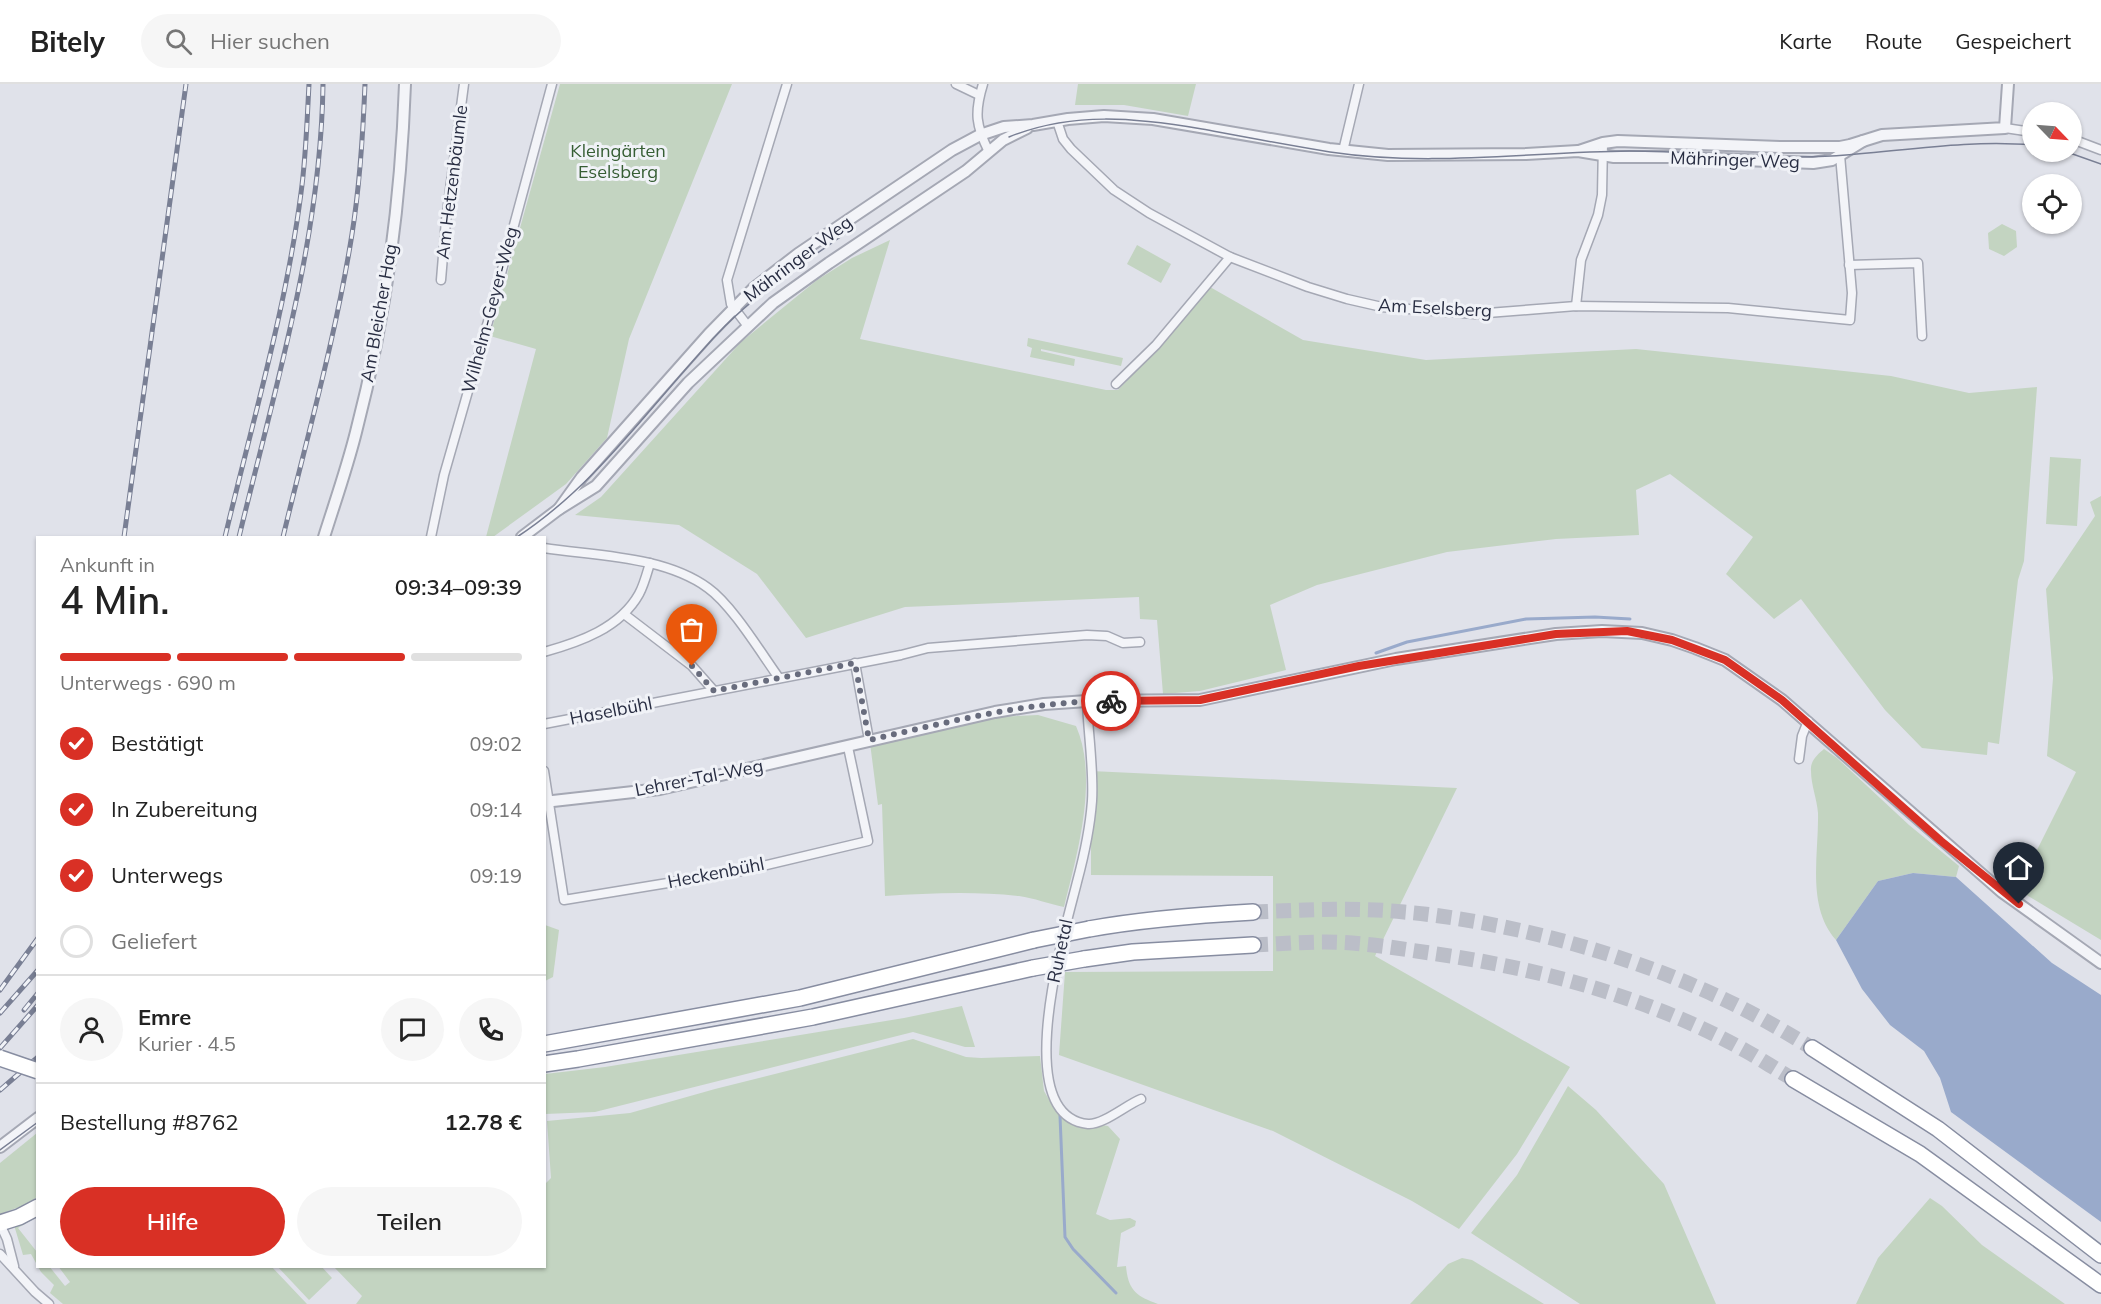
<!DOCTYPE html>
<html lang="de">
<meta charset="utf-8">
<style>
:root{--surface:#fff;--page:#f6f6f6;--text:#222;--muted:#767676;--line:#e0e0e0;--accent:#d93025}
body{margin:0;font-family:Mulish,sans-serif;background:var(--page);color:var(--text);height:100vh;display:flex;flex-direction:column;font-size:22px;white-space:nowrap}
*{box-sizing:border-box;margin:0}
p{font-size:20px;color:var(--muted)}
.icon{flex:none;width:33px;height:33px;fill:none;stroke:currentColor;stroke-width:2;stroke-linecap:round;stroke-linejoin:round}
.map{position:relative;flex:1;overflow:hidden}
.drawer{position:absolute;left:36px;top:452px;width:510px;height:732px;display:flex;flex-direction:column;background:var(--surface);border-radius:0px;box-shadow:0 2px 4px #0004}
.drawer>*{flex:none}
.needle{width:39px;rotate:115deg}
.buttons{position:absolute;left:2022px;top:18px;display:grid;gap:12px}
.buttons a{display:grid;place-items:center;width:60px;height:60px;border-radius:50%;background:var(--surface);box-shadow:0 2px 4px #0004;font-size:30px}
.pin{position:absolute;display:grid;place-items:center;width:51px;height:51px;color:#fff;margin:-62px -26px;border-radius:50% 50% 50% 0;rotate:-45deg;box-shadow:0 0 6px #0007}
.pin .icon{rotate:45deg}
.courier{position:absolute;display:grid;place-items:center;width:60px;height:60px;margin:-30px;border:4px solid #d93025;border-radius:50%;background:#fff;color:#222;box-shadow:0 2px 8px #0007}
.summary em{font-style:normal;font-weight:600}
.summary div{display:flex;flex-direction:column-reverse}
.summary{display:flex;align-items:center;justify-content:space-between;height:102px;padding:0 24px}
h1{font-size:39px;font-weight:600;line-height:45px}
.bar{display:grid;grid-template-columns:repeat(4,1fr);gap:9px 6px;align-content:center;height:72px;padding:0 24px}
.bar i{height:8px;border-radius:4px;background:var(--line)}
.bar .on{background:var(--accent)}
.bar p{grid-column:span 4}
.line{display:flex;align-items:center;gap:15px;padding:0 24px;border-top:2px solid var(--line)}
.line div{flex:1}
.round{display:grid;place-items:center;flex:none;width:63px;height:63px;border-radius:32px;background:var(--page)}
ol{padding:0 24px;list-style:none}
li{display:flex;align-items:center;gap:18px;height:66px}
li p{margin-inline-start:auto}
li .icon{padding:6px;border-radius:50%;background:var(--accent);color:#fff;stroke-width:4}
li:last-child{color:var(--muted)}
li i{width:33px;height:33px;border:3px solid var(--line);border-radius:50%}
.cta{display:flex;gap:12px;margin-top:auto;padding:12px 24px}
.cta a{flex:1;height:69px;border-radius:36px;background:var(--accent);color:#fff;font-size:24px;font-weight:600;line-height:69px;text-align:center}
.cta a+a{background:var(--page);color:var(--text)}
header{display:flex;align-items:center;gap:36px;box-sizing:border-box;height:84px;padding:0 30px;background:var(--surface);border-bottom:2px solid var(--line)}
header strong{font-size:28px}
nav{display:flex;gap:33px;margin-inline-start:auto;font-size:21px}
.search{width:420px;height:54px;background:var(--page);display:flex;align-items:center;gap:15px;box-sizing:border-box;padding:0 21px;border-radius:33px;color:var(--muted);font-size:22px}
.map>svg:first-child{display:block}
</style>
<header>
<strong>Bitely</strong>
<div class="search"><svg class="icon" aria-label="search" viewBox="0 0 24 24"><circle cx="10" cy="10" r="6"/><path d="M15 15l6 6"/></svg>Hier suchen</div>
<nav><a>Karte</a><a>Route</a><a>Gespeichert</a></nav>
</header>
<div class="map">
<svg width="2101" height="1220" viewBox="0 0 2101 1220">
<rect width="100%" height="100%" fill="#e0e2ea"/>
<g fill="#c3d4c1">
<polygon points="560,0 732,0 629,255 607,354 566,400 493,453 486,453 536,265 490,252"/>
<polygon points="1078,0 1196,0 1188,32 1124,21 1075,21"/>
<polygon points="2002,140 2016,147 2017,163 2004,172 1989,165 1988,149"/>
<polygon points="890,156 860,255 1106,306 1118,306 1157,265 1210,203 1303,256 1426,276 1636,265 1891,292 1969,309 2037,303 2024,477 2018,496 1999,660 1988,658 1987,671 1922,664 1885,626 1801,515 1774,535 1726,490 1753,453 1670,390 1636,406 1639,451 1556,455 1447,468 1317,501 1270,521 1286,586 1200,607 1163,610 1157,536 1140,535 1139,513 905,523 806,554 757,490 679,441 575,431 601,413 741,258 817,196 852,174"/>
<polygon points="1137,161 1171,180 1161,199 1127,180"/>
<polygon points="1028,254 1123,274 1121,282 1041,265 1041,267 1075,275 1074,282 1030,273 1032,264 1027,262"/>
<polygon points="2050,373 2081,375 2077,442 2046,440"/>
<polygon points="2101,412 2101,856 2015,804 2028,784 2076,688 2047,672 2053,594 2046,505 2095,432 2090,418"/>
<path d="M1038 631 1076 642C1099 694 1077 771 1064 823 1049 820 1034 814 1019 812 975 807 929 809 885 812L882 720 878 721 870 659 997 633Z"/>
<path d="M1824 665 1837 674 1909 741 1959 782 1956 793 1913 789 1878 797 1836 856C1806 822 1819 770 1818 729 1817 715 1811 701 1811 687 1810 677 1817 671 1824 665Z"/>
<polygon points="1091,687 1457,704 1375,872 1570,983 1517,1070 1459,1145 1412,1117 1273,1047 1059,971 1065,888 1273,887 1273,792 1091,791"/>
<polygon points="545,841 559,846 553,893 545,897"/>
<polygon points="962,922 975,963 965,963 913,948 595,1028 545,1030 545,990 605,983 904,934"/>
<path d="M913 955 966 973 981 974 1040 972 1044 1007 1057 1029 1066 1036 1087 1045 1103 1041 1108 1042 1120 1055 1096 1130 1110 1136 1130 1134 1136 1137 1135 1142 1121 1149 1117 1183 1126 1182C1128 1206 1136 1212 1158 1220H356L362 1212 333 1182H544L545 1100 551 1094 547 1037 630 1029 715 1005Z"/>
<polygon points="1568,1002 1596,1026 1664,1100 1716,1220 1580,1220 1471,1149 1517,1091"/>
<polygon points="37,1049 37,1113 25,1121 0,1130 0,1079"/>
<polygon points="1930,1114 1942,1122 1982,1161 2065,1220 1856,1220 1878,1174"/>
<polygon points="37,1129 37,1133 18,1144 37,1168 38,1182 49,1182 65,1202 70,1198 58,1182 271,1182 307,1220 63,1220 50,1209 54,1201 41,1188 31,1170 23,1171 14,1141"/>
<polygon points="1462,1174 1472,1176 1544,1220 1410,1220 1448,1180"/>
<polygon points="277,1182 321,1182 332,1194 309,1216"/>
</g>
<polygon fill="#99aacb" points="1913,789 1956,793 2052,879 2101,911 2101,1138 1951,1028 1940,994 1924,967 1890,941 1862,905 1836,856 1878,797"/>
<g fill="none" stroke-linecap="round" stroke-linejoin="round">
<g stroke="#99aacb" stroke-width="3">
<polyline points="1376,569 1407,558 1526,535 1595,533 1630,535"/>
<polyline points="1060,1032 1065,1153 1073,1165 1116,1209"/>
</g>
<g stroke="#bbbec8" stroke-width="15" stroke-dasharray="15 8" stroke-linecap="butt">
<path d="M1253 828C1304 826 1354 823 1404 828 1498 836 1613 866 1699 904 1739 921 1776 942 1812 964"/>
<path d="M1253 861C1277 860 1301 858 1325 858 1360 858 1396 864 1430 869 1538 884 1650 913 1746 967 1762 976 1777 986 1793 995"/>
</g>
<g stroke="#a5a8b4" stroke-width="11">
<g id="minor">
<polyline points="956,0 979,11"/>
<path d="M983 0C974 29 976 42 989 68"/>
<polyline points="1057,37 1063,55 1071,65 1114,106 1149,129 1230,173 1308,203 1347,215 1382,223 1475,230 1576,222 1728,224 1850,236 1852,209 1840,71"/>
<polyline points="2005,44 2032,48"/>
<polyline points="2072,55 2101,66"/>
<polyline points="1343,67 1359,0"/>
<polyline points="1849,181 1918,179 1922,252"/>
<polyline points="441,196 446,136 464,0"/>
<polyline points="1576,222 1581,176 1598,131 1602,111 1603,59"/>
<polyline points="747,241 731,220 727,196 787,0"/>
<polyline points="1116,300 1156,261 1230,173"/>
<polyline points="431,453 444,391 489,234 552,0"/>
<path d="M544 464C597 472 664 472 708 504 732 521 761 569 779 594"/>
<polyline points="624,530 692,582 714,607"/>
<path d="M544 568C580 558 620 544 639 510 644 501 647 489 650 479"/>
<polyline points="855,579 869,656"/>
<path d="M1087 617C1088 649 1094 686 1092 717 1090 744 1084 772 1077 798 1066 843 1008 1032 1088 1040 1103 1041 1126 1021 1141 1015"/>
<polyline points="544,640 901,571 928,564 1087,551 1107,552 1123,559 1140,558"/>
<polyline points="1799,675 1802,652 1808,637"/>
<polyline points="544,687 564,816 741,787 868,757 848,663"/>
<polyline points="0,1140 7,1155 14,1182"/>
<polyline points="0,1170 35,1208 49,1220"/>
</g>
</g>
<g stroke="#a5a8b4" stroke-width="14">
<g id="tertiary">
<polyline points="1579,67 1603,59 1618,57 1780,63 1840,63 1850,61 1882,51 2005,44 2008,0"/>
<polyline points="559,425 582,393 709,250 754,204 798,170 952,66 980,51 1004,43 1033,41 1068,35 1104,32 1153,35 1329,65 1388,71 1526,70 1578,67 1614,73 1671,73 1813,79 1832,76 1863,57"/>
<path d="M324 453C335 418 347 384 356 348 385 237 401 115 405 0"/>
<polyline points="522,453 559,425 596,402 688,299 773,219 829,179 966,87 1003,56 1027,44"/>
<polyline points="544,718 660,705 995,628 1044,620 1087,617 1200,616 1396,575 1556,550 1602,547 1642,549 1672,556 1695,564 1725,576 1782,616 2002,808 2101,879"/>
<polyline points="0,1063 38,1034"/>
</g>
</g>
<g stroke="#878da1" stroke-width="18">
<g id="trunk">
<path d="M1089 845C1144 835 1198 831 1253 828"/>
<polyline points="1084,875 1133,868 1253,861"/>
<polyline points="544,960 800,914 1034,856"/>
<polyline points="1812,964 1938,1045 2101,1171"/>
<polyline points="544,980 578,975 813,933 1033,884"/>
<polyline points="1793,995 1920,1070 2101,1201"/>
<polyline points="0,1139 19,1133 38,1123"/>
</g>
</g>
<use href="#minor" stroke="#f3f4f8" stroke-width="8"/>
<use href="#tertiary" stroke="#f3f4f8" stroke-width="10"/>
<use href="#trunk" stroke="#fff" stroke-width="15"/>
<g stroke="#797f94" stroke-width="1.5">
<path d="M1009 53C1073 27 1136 34 1202 45 1245 53 1287 61 1330 68 1429 83 1530 68 1629 67 1697 67 1764 76 1831 72 1896 68 1968 55 2032 61"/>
<polyline points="2067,68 2101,80"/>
<path d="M517 453C601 398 656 313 725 242 763 204 808 176 852 145"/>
<polyline points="0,1066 38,1038"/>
</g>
<g stroke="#797f94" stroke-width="5">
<g id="rail">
<polyline points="124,453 186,0"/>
<path d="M225 453C252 339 286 225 301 109 306 73 307 37 309 0"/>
<path d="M239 453C275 304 321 154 323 0"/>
<path d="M283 453C307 353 336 252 352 150 360 100 363 50 365 0"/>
<polyline points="0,906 38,854"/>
<polyline points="24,926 38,909"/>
<polyline points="0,929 38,886"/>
<polyline points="0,964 38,921"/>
<polyline points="0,1006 38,973"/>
</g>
</g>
<use href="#rail" stroke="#f0f2f7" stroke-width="3" stroke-dasharray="9" stroke-linecap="butt"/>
<g stroke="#878da1" stroke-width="18" stroke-linecap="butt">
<g id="trunk-bridge">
<polyline points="1034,856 1089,845"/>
<polyline points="1033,884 1084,875"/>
<polyline points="0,974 38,987"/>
</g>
</g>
<use href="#trunk-bridge" stroke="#fff" stroke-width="15"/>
</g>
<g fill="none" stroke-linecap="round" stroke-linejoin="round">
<path stroke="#686c7d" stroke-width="6" stroke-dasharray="0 10.8" d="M692 582 714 607 855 579 869 656C949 638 1028 617 1111 617"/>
<polyline stroke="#d93025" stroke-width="8" points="1111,617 1200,616 1359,582 1556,550 1627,547 1672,556 1725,576 1782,616 1941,757 2019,820"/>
</g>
<g text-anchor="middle" stroke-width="6" stroke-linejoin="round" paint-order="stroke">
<g font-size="18" fill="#365e34" stroke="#f0f2f7">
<text x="618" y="73">Kleingärten<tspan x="618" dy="21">Eselsberg</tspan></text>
</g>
<g font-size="18" fill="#282d42" stroke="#f0f2f7">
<text transform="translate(1735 76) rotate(2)" y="6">Mähringer Weg</text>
<text transform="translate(452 98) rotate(-83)" y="6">Am Hetzenbäumle</text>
<text transform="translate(798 175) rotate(-37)" y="6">Mähringer Weg</text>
<text transform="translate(1435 224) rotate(3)" y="6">Am Eselsberg</text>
<text transform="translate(490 226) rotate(-75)" y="6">Wilhelm-Geyer-Weg</text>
<text transform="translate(379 229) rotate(-80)" y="6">Am Bleicher Hag</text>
<text transform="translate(611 627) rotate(-11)" y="6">Haselbühl</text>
<text transform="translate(699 694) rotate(-11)" y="6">Lehrer-Tal-Weg</text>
<text transform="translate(716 789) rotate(-11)" y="6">Heckenbühl</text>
<text transform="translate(1060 867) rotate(-78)" y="6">Ruhetal</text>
</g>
</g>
</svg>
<div class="buttons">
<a><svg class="needle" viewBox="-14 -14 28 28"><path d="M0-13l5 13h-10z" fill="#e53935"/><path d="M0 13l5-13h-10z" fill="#767676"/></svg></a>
<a><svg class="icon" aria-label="locate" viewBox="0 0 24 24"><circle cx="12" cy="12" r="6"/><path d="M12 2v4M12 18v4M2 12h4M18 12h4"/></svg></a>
</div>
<div class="pin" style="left:692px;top:582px;background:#ea580c"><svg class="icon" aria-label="bag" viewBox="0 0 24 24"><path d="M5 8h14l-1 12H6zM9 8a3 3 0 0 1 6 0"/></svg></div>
<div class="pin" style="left:2019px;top:820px;background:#1f2937"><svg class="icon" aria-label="home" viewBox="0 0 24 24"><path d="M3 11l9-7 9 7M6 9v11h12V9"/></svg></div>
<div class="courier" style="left:1111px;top:617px"><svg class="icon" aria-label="bike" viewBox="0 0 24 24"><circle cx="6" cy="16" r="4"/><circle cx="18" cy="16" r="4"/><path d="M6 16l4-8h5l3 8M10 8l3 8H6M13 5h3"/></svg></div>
<section class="drawer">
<div class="summary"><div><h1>4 Min.</h1><p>Ankunft in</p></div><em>09:34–09:39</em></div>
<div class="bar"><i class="on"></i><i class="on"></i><i class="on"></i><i></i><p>Unterwegs · 690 m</p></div>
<ol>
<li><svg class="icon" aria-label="check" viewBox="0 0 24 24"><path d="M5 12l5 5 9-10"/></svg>Bestätigt<p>09:02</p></li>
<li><svg class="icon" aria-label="check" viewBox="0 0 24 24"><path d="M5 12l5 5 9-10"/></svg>In Zubereitung<p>09:14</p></li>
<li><svg class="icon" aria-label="check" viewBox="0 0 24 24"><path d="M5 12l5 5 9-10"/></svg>Unterwegs<p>09:19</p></li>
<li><i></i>Geliefert</li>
</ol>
<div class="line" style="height:108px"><a class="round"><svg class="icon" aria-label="person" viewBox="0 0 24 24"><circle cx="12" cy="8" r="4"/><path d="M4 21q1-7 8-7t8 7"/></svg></a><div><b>Emre</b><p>Kurier · 4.5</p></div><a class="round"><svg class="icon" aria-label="chat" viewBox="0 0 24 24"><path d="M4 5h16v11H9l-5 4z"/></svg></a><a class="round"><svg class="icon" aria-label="phone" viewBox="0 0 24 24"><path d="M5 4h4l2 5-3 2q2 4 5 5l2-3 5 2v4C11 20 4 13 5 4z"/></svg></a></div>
<div class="line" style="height:78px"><div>Bestellung #8762</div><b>12.78 €</b></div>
<div class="cta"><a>Hilfe</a><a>Teilen</a></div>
</section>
</div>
